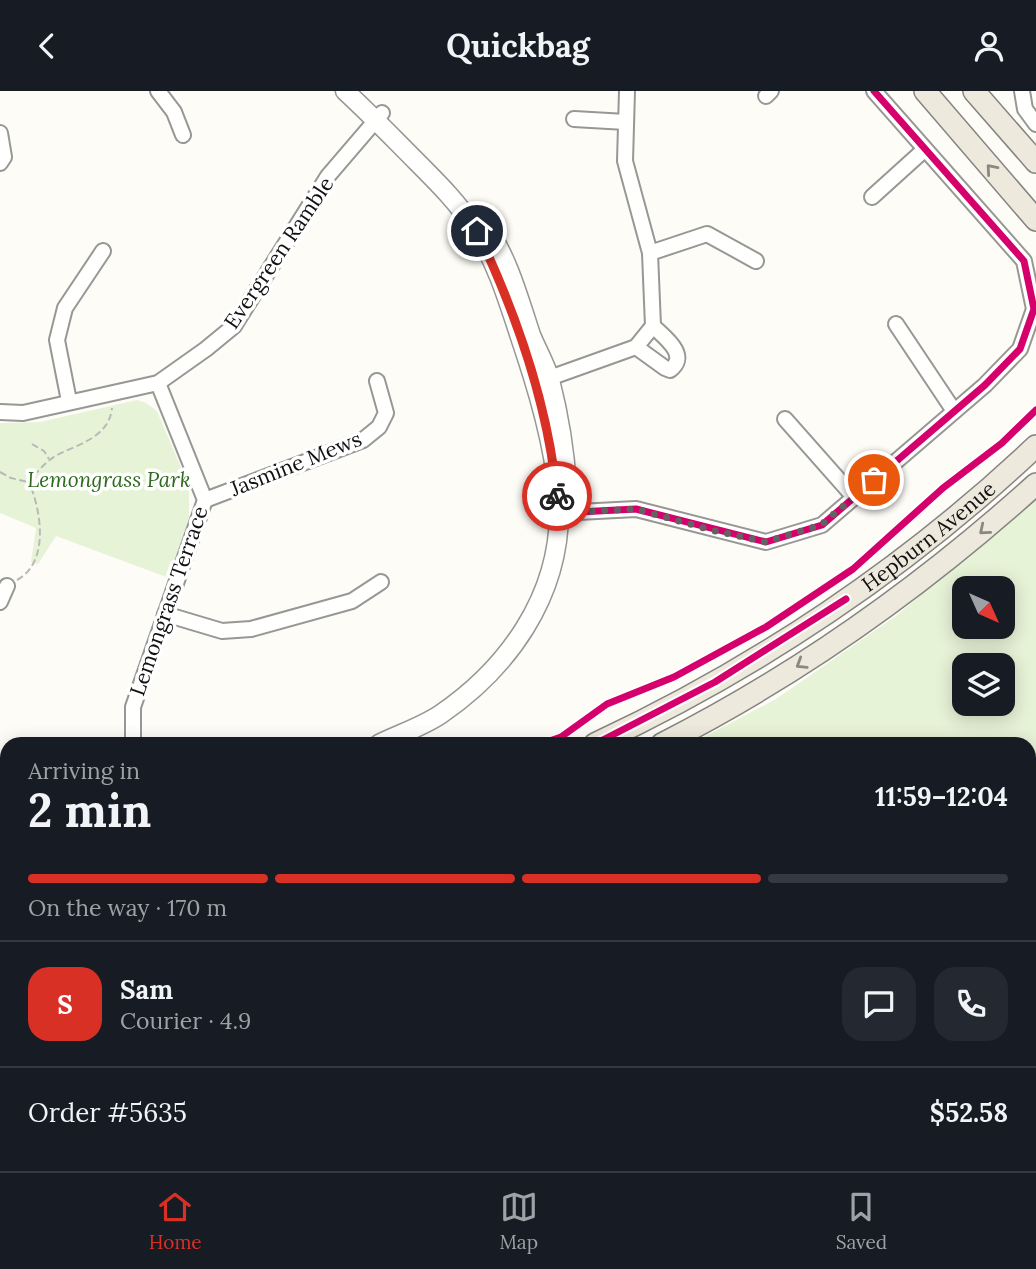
<!DOCTYPE html>
<meta charset="utf-8">
<style>
:root{--surface:#171b24;--page:#242831;--text:#f1f3f6;--muted:#9ea1a6;--line:#363941;--accent:#d93025}
body{margin:0;font-family:Lora,serif;background:var(--page);color:var(--text);height:100vh;display:flex;flex-direction:column;font-size:26px;white-space:nowrap}
*{box-sizing:border-box;margin:0}
p{font-size:23px;color:var(--muted)}
.icon{flex:none;width:38px;height:38px;fill:none;stroke:currentColor;stroke-width:2;stroke-linecap:round;stroke-linejoin:round}
.map{position:relative;flex:1;overflow:hidden}
.panel{position:absolute;left:0px;top:646px;width:1036px;height:436px;display:flex;flex-direction:column;background:var(--surface);border-radius:21px 21px 0 0;box-shadow:0 4px 18px #0003}
.panel>*{flex:none}
.needle{width:46px;rotate:135deg}
.controls{position:absolute;left:952px;top:485px;display:grid;gap:14px}
.controls a{display:grid;place-items:center;width:63px;height:63px;border-radius:14px;background:var(--surface);box-shadow:0 4px 18px #0003;font-size:35px}
.pin{position:absolute;display:grid;place-items:center;width:60px;height:60px;color:#fff;margin:-30px;border:4px solid #fff;border-radius:50%;box-shadow:0 2px 7px #0007}
.courier{position:absolute;display:grid;place-items:center;width:70px;height:70px;margin:-35px;border:5px solid #d93025;border-radius:50%;background:#fff;color:#222;box-shadow:0 2px 9px #0007}
.overview em{font-style:normal;font-weight:800}
.overview div{display:flex;flex-direction:column-reverse}
.overview{display:flex;align-items:center;justify-content:space-between;height:119px;padding:0 28px}
h1{font-size:46px;font-weight:800;line-height:52px}
.bar{display:grid;grid-template-columns:repeat(4,1fr);gap:10px 7px;align-content:center;height:84px;padding:0 28px}
.bar i{height:9px;border-radius:5px;background:var(--line)}
.bar .active{background:var(--accent)}
.bar p{grid-column:span 4}
.line{display:flex;align-items:center;gap:18px;padding:0 28px;border-top:2px solid var(--line)}
.line div{flex:1}
.round{display:grid;place-items:center;flex:none;width:74px;height:74px;border-radius:21px;background:var(--page)}
header{display:flex;justify-content:space-between;align-items:center;height:91px;padding:0 28px;background:var(--surface);font-size:32px;font-weight:800}
.dock{display:flex;justify-content:space-around;align-items:center;height:98px;border-top:2px solid var(--line);background:var(--surface);font-size:19px;color:var(--muted)}
.dock a{display:grid;justify-items:center;gap:4px}
.dock .active{color:var(--accent)}
.map>svg:first-child{display:block}
</style>
<header><svg class="icon" aria-label="back" viewBox="0 0 24 24"><path d="M15 5l-7 7 7 7"/></svg>Quickbag<svg class="icon" aria-label="person" viewBox="0 0 24 24"><circle cx="12" cy="8" r="4"/><path d="M4 21q1-7 8-7t8 7"/></svg></header>
<div class="map">
<svg width="1036" height="1080" viewBox="0 0 1036 1080">
<rect width="100%" height="100%" fill="#fdfcf7"/>
<g fill="#e7f3d7" fill-rule="evenodd">
<polygon points="137,309 146,312 157,320 189,395 189,426 169,487 56,445 38,473 31,471 36,437 0,422 0,332 40,331"/>
<path d="M1036 406V1080H0V854H7V1074H1029V653H691L776 608 896 525ZM964 497H1003V536H964ZM964 574H1003V612H964Z"/>
</g>
<g fill="none" stroke-linecap="round" stroke-linejoin="round">
<g stroke="#979795" stroke-width="18">
<g id="minor">
<polyline points="158,0 174,21 183,44"/>
<polyline points="1022,0 1025,18 1036,33"/>
<polyline points="766,5 771,0"/>
<polyline points="574,28 626,31"/>
<polyline points="0,42 4,66 0,72"/>
<polyline points="872,106 924,59"/>
<polyline points="650,162 707,143 756,170"/>
<polyline points="896,233 954,320"/>
<path d="M636 256 665 277 670 279C690 264 664 246 653 235"/>
<polyline points="541,290 636,256 653,235 650,162 625,70 627,0"/>
<polyline points="69,310 57,249 65,217 103,160"/>
<polyline points="0,321 23,322 158,292 206,258 234,235 328,85 382,22"/>
<polyline points="785,328 854,406"/>
<polyline points="205,409 363,349 379,336 386,322 377,290"/>
<polyline points="559,422 636,418 766,451 822,434 985,294 1020,258 1034,218 1024,170 874,0"/>
<polyline points="0,511 7,495"/>
<polyline points="165,523 222,540 251,538 352,510 381,491"/>
<polyline points="133,653 133,616 205,409 158,292"/>
</g>
</g>
<g stroke="#979795" stroke-width="21">
<g id="tertiary">
<path d="M345 0C370 23 393 47 417 71 438 92 459 113 475 138 499 175 511 220 525 261 541 309 558 370 559 421 559 506 508 577 441 623 422 636 399 643 379 653"/>
<path d="M486 135C509 170 518 205 531 244 537 259 546 274 550 289 559 324 565 361 567 396"/>
<polyline points="0,733 7,734"/>
</g>
</g>
<g stroke="#858482" stroke-width="24">
<g id="primary">
<polyline points="925,0 1036,129"/>
<polyline points="974,0 1036,71"/>
<path id="s1" d="M595 653C756 578 907 477 1036 355"/>
<path d="M662 653C798 584 923 495 1036 393"/>
<polyline points="0,803 7,803"/>
<polyline points="0,833 7,832"/>
</g>
</g>
<g stroke="#b9b9b8" stroke-width="2" stroke-dasharray="7 3.5" stroke-linecap="butt">
<polyline points="32,353 44,360 49,368"/>
<polyline points="0,381 11,387 28,391"/>
<path d="M17 489C50 471 41 419 29 391 37 381 45 371 57 364 79 353 109 346 112 317"/>
</g>
<use href="#minor" stroke="#fffffe" stroke-width="14"/>
<use href="#tertiary" stroke="#fffffe" stroke-width="18"/>
<use href="#primary" stroke="#ede9dc" stroke-width="21"/>
<g stroke="#fff" stroke-width="11">
<g id="cycleway">
<polyline points="559,422 636,418 766,451 822,434 985,294 1020,258 1034,218 1024,170 874,0"/>
<polyline points="541,653 561,646 607,613 674,586 766,536 853,478 943,397 1002,352 1036,319"/>
<polyline points="595,653 715,591 846,508"/>
</g>
</g>
<use href="#cycleway" stroke="#d6006c" stroke-width="7"/>
</g>
<defs><path id="oneway-chevron" d="M-2-3.5L2.5 0L-2 3.5" fill="none" stroke-width="1.6" stroke-linecap="round" stroke-linejoin="round" transform="scale(1.75)"/></defs>
<g stroke="#8a8881">
<use href="#oneway-chevron" transform="translate(991 78) rotate(-131)"/>
<use href="#oneway-chevron" transform="translate(984 439) rotate(140)"/>
<use href="#oneway-chevron" transform="translate(801 573) rotate(148)"/>
</g>
<g fill="none" stroke-linecap="round" stroke-linejoin="round">
<polyline stroke="#646362" stroke-width="7" stroke-dasharray="0 12.6" points="557,405 559,422 636,418 711,439 766,451 821,434 874,389"/>
<path stroke="#d93025" stroke-width="9" d="M477 140C516 222 548 313 557 405"/>
</g>
<g text-anchor="middle" stroke-width="7" stroke-linejoin="round" paint-order="stroke">
<g font-size="21" fill="#111" stroke="#fff">
<text transform="translate(279 162) rotate(-56)" y="7">Evergreen Ramble</text>
<text transform="translate(296 373) rotate(-22)" y="7">Jasmine Mews</text>
<text dy="7" stroke="none"><textPath href="#s1" startOffset="394">Hepburn Avenue</textPath></text>
<text transform="translate(169 510) rotate(-71)" y="7">Lemongrass Terrace</text>
</g>
<g font-size="21" font-style="italic" fill="#2f6b1f" stroke="#fff">
<text x="109" y="396">Lemongrass Park</text>
</g>
</g>
</svg>
<div class="controls">
<a><svg class="needle" viewBox="-14 -14 28 28"><path d="M0-13l5 13h-10z" fill="#e53935"/><path d="M0 13l5-13h-10z" fill="#9ea1a6"/></svg></a>
<a><svg class="icon" aria-label="layers" viewBox="0 0 24 24"><path d="M12 4l9 5-9 5-9-5zM3 14l9 5 9-5"/></svg></a>
</div>
<div class="pin" style="left:874px;top:389px;background:#ea580c"><svg class="icon" aria-label="bag" viewBox="0 0 24 24"><path d="M5 8h14l-1 12H6zM9 8a3 3 0 0 1 6 0"/></svg></div>
<div class="pin" style="left:477px;top:140px;background:#1f2937"><svg class="icon" aria-label="home" viewBox="0 0 24 24"><path d="M3 11l9-7 9 7M6 9v11h12V9"/></svg></div>
<div class="courier" style="left:557px;top:405px"><svg class="icon" aria-label="bike" viewBox="0 0 24 24"><circle cx="6" cy="16" r="4"/><circle cx="18" cy="16" r="4"/><path d="M6 16l4-8h5l3 8M10 8l3 8H6M13 5h3"/></svg></div>
<section class="panel">
<div class="overview"><div><h1>2 min</h1><p>Arriving in</p></div><em>11:59–12:04</em></div>
<div class="bar"><i class="active"></i><i class="active"></i><i class="active"></i><i></i><p>On the way · 170 m</p></div>
<div class="line" style="height:126px"><b class="round" style="background:var(--accent);color:#fff">S</b><div><b>Sam</b><p>Courier · 4.9</p></div><a class="round"><svg class="icon" aria-label="chat" viewBox="0 0 24 24"><path d="M4 5h16v11H9l-5 4z"/></svg></a><a class="round"><svg class="icon" aria-label="phone" viewBox="0 0 24 24"><path d="M5 4h4l2 5-3 2q2 4 5 5l2-3 5 2v4C11 20 4 13 5 4z"/></svg></a></div>
<div class="line" style="height:91px"><div>Order #5635</div><b>$52.58</b></div>
</section>
</div>
<nav class="dock">
<a class="active"><svg class="icon" aria-label="home" viewBox="0 0 24 24"><path d="M3 11l9-7 9 7M6 9v11h12V9"/></svg>Home</a>
<a><svg class="icon" aria-label="map" viewBox="0 0 24 24"><path d="M3 6l6-2 6 2 6-2v14l-6 2-6-2-6 2zM9 4v14M15 6v14"/></svg>Map</a>
<a><svg class="icon" aria-label="saved" viewBox="0 0 24 24"><path d="M7 4h10v16l-5-4-5 4z"/></svg>Saved</a>
</nav>
